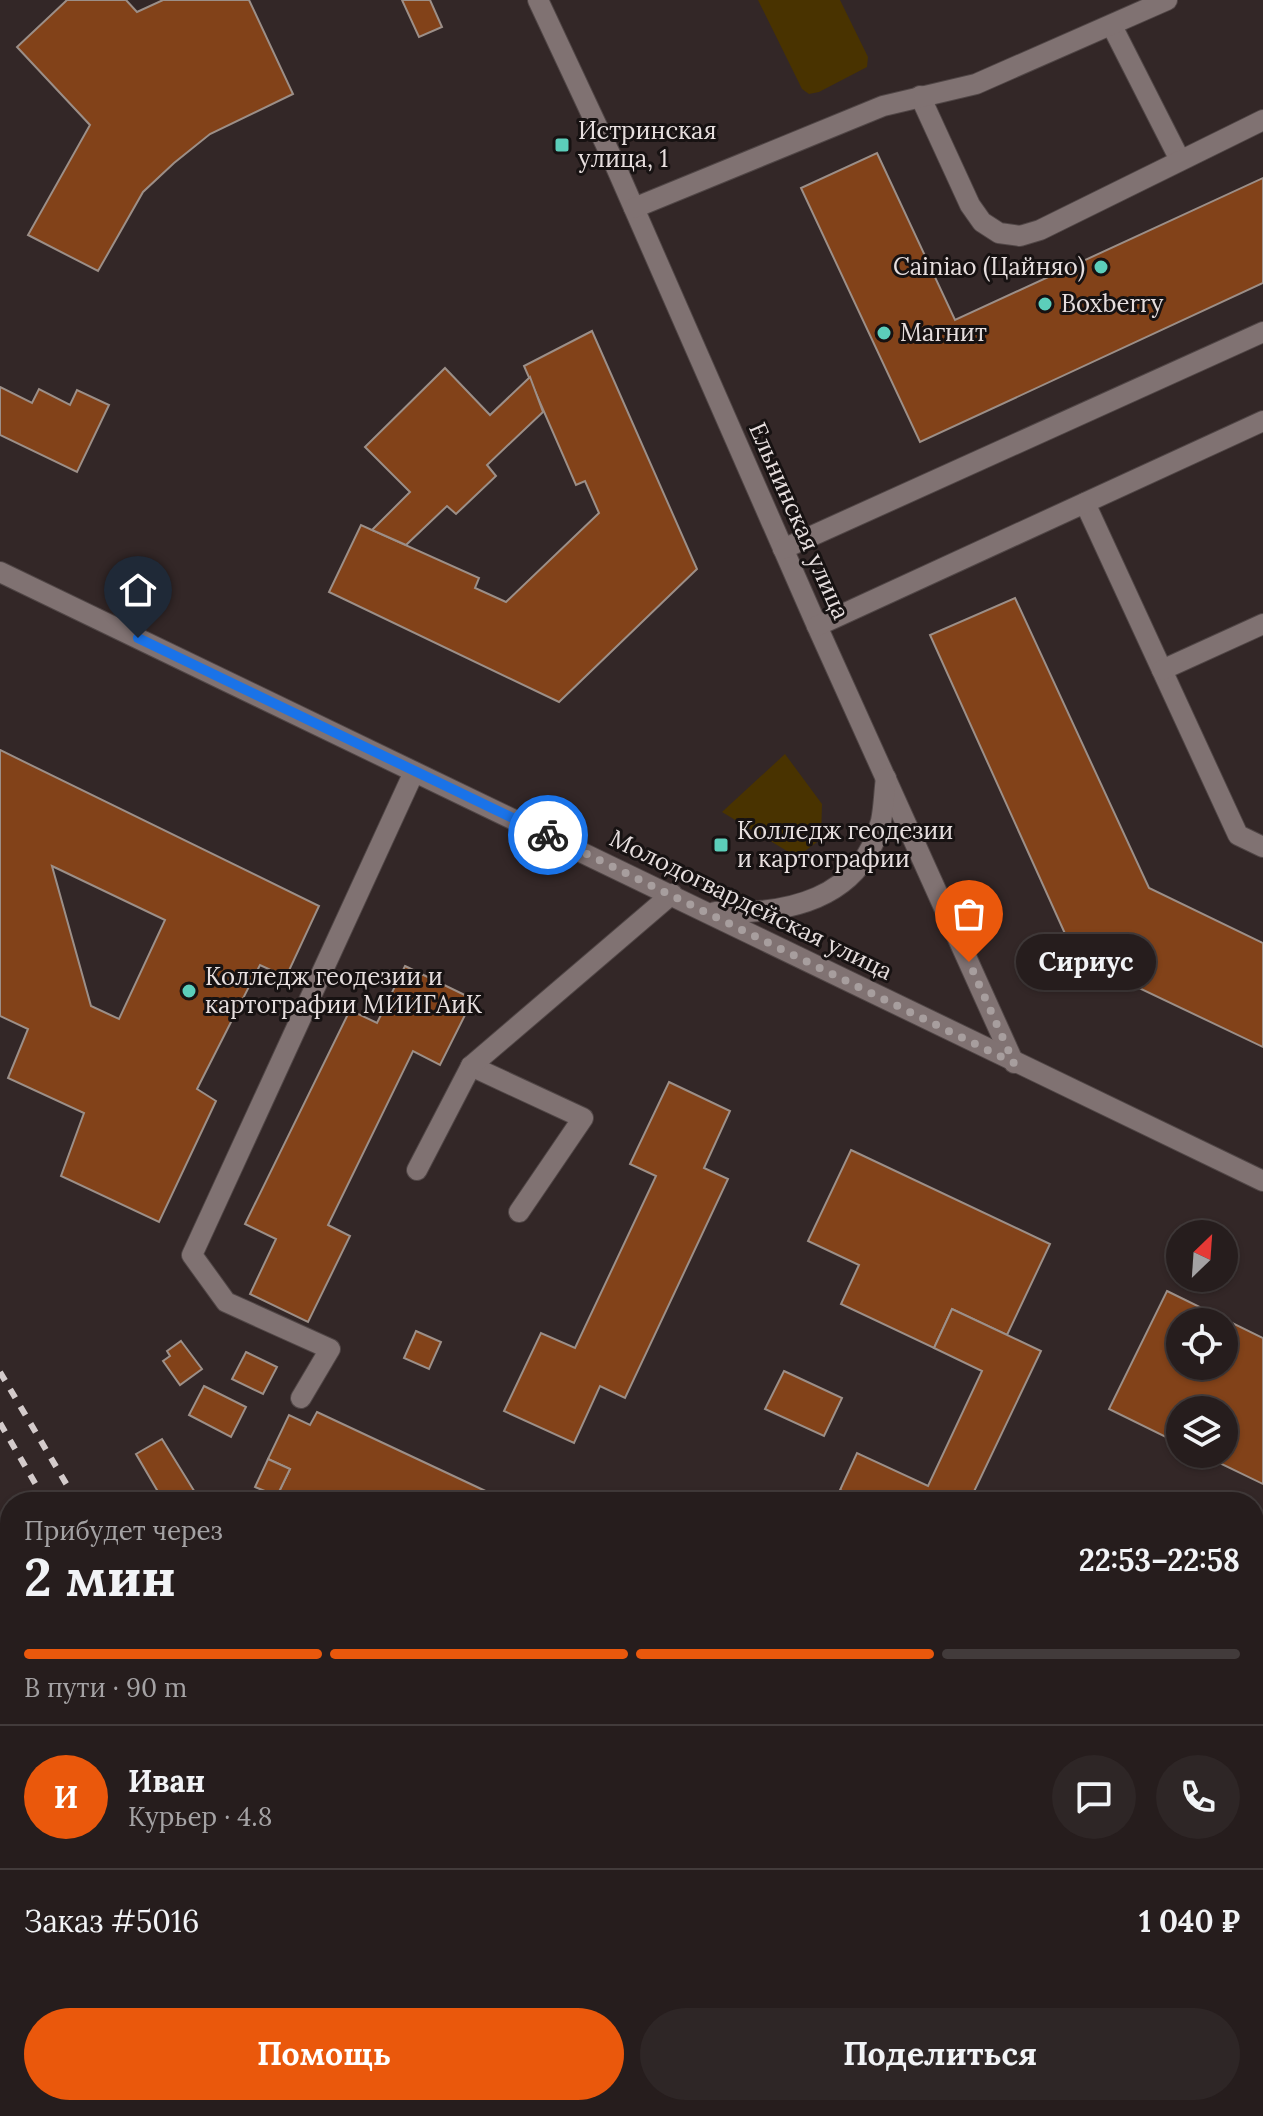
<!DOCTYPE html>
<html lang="ru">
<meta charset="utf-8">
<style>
:root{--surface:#261d1d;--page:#2e2626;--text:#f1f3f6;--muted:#a4a2a4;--line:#423b3b;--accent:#ea580c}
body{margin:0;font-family:Lora,serif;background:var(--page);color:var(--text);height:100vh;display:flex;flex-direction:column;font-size:30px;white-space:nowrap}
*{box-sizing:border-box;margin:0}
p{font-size:26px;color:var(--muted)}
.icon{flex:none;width:44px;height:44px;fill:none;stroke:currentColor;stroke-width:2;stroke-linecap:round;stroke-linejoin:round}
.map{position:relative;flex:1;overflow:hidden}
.details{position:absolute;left:0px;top:1492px;width:1264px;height:624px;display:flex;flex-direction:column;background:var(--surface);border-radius:32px 32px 0 0;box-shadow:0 2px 6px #0004,0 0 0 2px var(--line)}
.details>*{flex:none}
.needle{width:52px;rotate:25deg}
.fabs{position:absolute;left:1166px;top:1220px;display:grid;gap:16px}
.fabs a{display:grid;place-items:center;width:72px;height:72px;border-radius:50%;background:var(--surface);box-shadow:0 2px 6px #0004,0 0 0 2px var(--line);font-size:40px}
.pin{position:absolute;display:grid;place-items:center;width:68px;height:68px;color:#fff;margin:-82px -34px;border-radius:50% 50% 50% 0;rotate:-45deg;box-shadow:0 0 8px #0007}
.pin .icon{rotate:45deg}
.courier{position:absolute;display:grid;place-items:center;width:80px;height:80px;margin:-40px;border:6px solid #1a73e8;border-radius:50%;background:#fff;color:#222;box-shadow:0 2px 10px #0007}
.bubble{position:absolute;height:56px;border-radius:28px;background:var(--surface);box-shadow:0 2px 6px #0004,0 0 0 2px var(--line);font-size:26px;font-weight:700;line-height:56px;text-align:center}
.headline em{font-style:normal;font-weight:700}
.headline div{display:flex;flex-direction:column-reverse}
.headline{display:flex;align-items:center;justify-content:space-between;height:136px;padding:0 24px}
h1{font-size:52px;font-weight:700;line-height:60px}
.bar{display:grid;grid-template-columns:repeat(4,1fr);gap:12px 8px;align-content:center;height:96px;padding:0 24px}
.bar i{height:10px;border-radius:6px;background:var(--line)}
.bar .selected{background:var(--accent)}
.bar p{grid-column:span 4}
.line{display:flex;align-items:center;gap:20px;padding:0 24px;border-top:2px solid var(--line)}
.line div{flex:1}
.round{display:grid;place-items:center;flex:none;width:84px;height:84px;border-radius:42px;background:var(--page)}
.button{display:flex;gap:16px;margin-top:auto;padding:16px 24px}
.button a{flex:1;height:92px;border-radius:48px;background:var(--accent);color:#fff;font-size:32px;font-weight:700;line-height:92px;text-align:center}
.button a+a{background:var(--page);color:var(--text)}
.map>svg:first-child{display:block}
</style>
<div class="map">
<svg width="1263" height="2116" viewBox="0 0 1263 2116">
<rect width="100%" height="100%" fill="#332727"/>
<g fill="#493300">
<polygon points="758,0 840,0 868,57 867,67 819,92 809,94 802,89"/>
<polygon points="785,754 822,804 821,839 797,857 722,812"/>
</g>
<g fill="#824219" stroke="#9c8f88" stroke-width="2" fill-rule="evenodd">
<polygon points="67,0 126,0 137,12 163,0 249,0 293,94 210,134 174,163 143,192 98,271 28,235 90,125 17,47"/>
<polygon points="402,0 430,0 442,27 419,37"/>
<polygon points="877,153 955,320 1263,178 1263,283 920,442 801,188"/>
<polygon points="592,331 697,569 559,702 329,592 361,525 479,578 475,588 506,602 599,513 585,481 576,485 524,366"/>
<polygon points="445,368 490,415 530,377 543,412 487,465 496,476 456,514 447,506 406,545 372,530 410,492 365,447"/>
<polygon points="0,387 32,403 39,389 70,405 77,390 109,405 77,472 0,435"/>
<polygon points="1015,598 1149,888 1263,943 1263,1047 1076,958 930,635"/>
<path d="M0 750 319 906 286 977 260 965 197 1089 216 1101 159 1222 61 1176 84 1113 8 1078 28 1029 0 1016ZM52 866 165 920 119 1019 91 1006Z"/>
<polygon points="405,966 473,999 440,1065 413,1051 328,1225 350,1236 308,1322 250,1294 276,1239 245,1224 350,1010 377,1023"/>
<polygon points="669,1082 730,1111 704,1168 728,1179 625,1398 600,1386 574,1443 504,1411 541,1333 575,1348 656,1176 630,1164"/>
<polygon points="851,1150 1050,1244 1007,1335 952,1309 934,1348 841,1304 859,1265 808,1241"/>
<path d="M1167 1291 1263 1338V1484L1201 1454H1224V1410H1180V1444L1109 1409ZM1180 1322H1224V1366H1180Z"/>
<polygon points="952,1309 1041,1351 969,1502 866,1502 840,1490 857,1453 928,1486 982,1371 934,1348"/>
<polygon points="416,1331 441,1342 429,1369 404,1358"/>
<polygon points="181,1341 202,1369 180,1385 163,1361 170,1356 167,1351"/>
<polygon points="246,1352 277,1367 263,1394 232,1379"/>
<polygon points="784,1371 842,1398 824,1436 765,1409"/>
<polygon points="204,1386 246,1407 231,1437 189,1415"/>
<polygon points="317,1412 509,1502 289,1502 277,1496 290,1469 268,1459 289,1415 310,1425"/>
<polygon points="162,1439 201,1502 164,1502 136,1454"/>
<polygon points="268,1459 290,1469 277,1496 255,1487"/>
<polygon points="1254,1595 1263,1600 1263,1804 1254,1799"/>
<polygon points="0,1642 10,1661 10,1742 7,1744 0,1730"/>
<polygon points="1,1792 10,1809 10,1885 0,1867"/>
<polygon points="7,1952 10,1956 10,2020 0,2005 0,1956"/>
<polygon points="1254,2068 1263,2073 1263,2116 1199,2116 1204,2106 1254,2106"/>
<polygon points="67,2106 99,2106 84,2116 74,2116"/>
<polygon points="200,2106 231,2106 237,2116 207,2116"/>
<polygon points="576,2106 652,2106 658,2116 582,2116"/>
<polygon points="688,2106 762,2106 768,2116 694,2116"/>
<polygon points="908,2106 1087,2106 1082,2116 930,2116"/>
</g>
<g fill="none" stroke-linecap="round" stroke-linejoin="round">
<g stroke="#504646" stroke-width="22">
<g id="minor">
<polyline points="538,0 612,158 817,626 1014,1063"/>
<polyline points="1112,26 1180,160"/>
<polyline points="920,96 970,205 982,222 999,233 1020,236 1040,230 1263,120"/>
<polyline points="634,208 883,106 976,84 1167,0"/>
<polyline points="1085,503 1238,835 1263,847"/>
<polyline points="783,549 1263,332"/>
<polyline points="0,572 1263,1181"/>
<polyline points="817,626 1263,421"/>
<polyline points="1162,670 1263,624"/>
<path d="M715 912C786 915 861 900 881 821 884 807 884 792 886 778"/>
<polyline points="471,1066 583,1118 519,1212"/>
<polyline points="417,1170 471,1066 672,894"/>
<polyline points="301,1398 330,1349 226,1302 192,1255 414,772"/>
<polyline points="1254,1823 1263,1827"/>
<polyline points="1254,1962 1263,1943"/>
<polyline points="1254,1983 1261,1992 1254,2007"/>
<polyline points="0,2059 10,2074"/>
<polyline points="31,2106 38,2116"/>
<polyline points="670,2106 676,2116"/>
<polyline points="774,2106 780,2116"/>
<polyline points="1180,2116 1186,2106"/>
</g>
</g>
<use href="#minor" stroke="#807272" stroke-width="20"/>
<g stroke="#d4cbcb" stroke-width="6" stroke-dasharray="10 10" stroke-linecap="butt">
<polyline points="0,1372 77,1502"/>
<polyline points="0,1423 46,1502"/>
<polyline points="415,2106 421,2116"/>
<polyline points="442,2106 448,2116"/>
</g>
</g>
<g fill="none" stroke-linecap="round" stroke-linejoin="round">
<polyline stroke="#a79e9e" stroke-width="8" stroke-dasharray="0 14.4" points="548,835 1014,1063 969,962"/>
<polyline stroke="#1a73e8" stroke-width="10" points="138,638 548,835"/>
</g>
<g fill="#5cceba" stroke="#171212" stroke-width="3">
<rect x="554" y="137" width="16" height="16" rx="4"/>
<circle cx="1101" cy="267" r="8"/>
<circle cx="1045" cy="304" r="8"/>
<circle cx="884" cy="333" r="8"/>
<rect x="713" y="837" width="16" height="16" rx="4"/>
<circle cx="189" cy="991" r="8"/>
</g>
<g text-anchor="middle" stroke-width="6" stroke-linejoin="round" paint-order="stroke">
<g font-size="24" fill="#e6dede" stroke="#171212" text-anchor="start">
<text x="578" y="139">Истринская<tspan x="578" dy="28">улица, 1</tspan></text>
<text x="1085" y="275" text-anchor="end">Cainiao (Цайняо)</text>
<text x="1061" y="312">Boxberry</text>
<text x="900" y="341">Магнит</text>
<text x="737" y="839">Колледж геодезии<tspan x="737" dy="28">и картографии</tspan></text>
<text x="205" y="985">Колледж геодезии и<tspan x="205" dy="28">картографии МИИГАиК</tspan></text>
</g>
<g font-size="24" fill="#e6dede" stroke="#171212">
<text transform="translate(799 521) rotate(66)" y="8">Ельнинская улица</text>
<text transform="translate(751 905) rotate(26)" y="8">Молодогвардейская улица</text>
</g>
</g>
</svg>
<div class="fabs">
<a><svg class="needle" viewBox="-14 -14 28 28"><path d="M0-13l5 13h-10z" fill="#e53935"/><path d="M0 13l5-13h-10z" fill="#a4a2a4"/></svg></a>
<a><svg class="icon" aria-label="locate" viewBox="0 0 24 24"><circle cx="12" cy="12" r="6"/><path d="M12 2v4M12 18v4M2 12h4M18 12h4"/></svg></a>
<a><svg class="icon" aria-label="layers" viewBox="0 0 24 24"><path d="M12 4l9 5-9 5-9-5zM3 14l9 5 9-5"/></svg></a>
</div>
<div class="pin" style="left:969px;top:962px;background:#ea580c"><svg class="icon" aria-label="bag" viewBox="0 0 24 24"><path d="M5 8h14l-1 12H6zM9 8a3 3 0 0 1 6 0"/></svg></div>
<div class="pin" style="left:138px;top:638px;background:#1f2937"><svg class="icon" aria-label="home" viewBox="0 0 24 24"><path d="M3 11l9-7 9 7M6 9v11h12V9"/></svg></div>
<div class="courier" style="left:548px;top:835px"><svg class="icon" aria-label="bike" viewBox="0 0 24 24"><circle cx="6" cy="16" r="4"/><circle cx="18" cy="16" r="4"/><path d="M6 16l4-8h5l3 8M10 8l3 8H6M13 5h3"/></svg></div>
<div class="bubble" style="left:1016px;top:934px;width:140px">Сириус</div>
<section class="details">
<div class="headline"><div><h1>2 мин</h1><p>Прибудет через</p></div><em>22:53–22:58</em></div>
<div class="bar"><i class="selected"></i><i class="selected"></i><i class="selected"></i><i></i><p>В пути · 90 m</p></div>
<div class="line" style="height:144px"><b class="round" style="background:var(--accent);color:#fff">И</b><div><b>Иван</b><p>Курьер · 4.8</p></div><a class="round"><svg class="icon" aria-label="chat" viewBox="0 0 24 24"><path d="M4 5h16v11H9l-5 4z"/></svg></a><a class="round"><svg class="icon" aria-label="phone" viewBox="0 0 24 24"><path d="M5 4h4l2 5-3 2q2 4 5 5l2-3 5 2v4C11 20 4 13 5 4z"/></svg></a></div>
<div class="line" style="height:104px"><div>Заказ #5016</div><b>1 040 ₽</b></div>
<div class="button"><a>Помощь</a><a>Поделиться</a></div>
</section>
</div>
